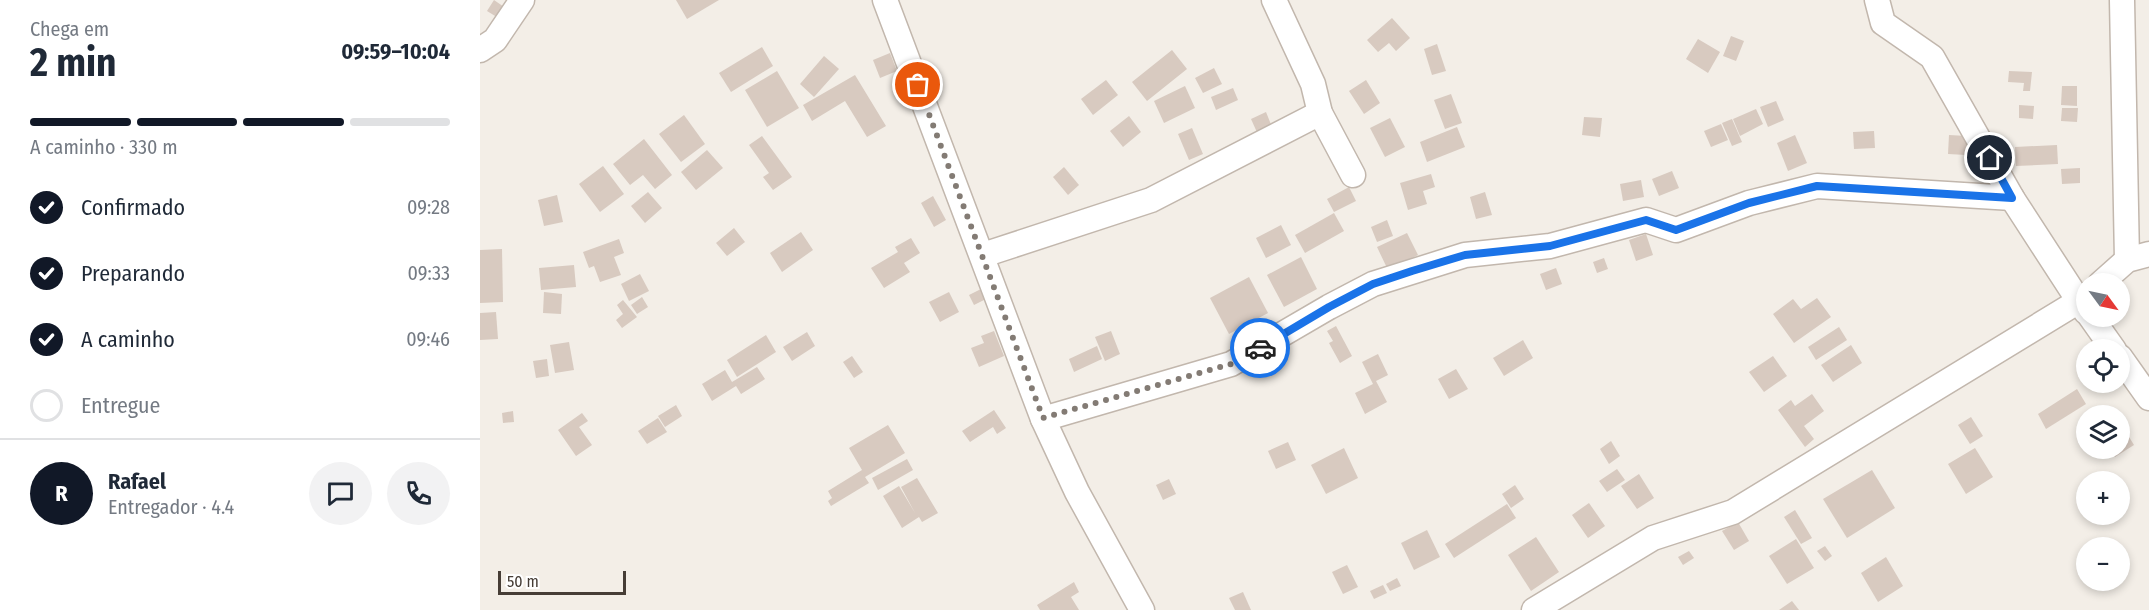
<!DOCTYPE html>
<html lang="pt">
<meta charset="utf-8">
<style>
:root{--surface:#fff;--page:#f2f2f3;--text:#1f2937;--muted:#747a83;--line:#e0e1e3;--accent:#111827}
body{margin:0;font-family:"Fira Sans Condensed",sans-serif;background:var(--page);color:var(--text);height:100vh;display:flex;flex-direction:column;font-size:22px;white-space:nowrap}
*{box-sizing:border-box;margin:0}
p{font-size:20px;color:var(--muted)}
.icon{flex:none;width:33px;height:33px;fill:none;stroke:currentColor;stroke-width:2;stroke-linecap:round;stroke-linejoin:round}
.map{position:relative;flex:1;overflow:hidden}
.panel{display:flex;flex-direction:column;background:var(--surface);width:480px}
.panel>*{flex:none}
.needle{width:39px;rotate:123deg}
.controls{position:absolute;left:1596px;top:273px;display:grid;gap:12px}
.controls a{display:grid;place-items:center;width:54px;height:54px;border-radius:50%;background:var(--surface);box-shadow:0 3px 9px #0003;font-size:30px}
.scale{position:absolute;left:18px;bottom:15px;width:128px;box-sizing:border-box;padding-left:6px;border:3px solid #463d36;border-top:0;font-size:16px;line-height:21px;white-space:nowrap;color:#463d36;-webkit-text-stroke:4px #fff;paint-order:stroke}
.pin{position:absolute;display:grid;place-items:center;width:51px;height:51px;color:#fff;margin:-26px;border:3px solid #fff;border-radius:50%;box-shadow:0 2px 6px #0007}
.courier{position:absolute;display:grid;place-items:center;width:60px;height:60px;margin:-30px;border:4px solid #1a73e8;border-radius:50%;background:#fff;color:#222;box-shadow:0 2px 8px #0007}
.head em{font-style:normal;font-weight:700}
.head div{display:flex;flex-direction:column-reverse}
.head{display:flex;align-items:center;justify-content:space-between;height:102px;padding:0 30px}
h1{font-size:39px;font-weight:700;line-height:45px}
.bar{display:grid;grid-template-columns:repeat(4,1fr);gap:9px 6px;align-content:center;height:72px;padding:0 30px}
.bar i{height:8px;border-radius:4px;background:var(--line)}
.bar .active{background:var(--accent)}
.bar p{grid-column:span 4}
.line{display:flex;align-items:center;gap:15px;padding:0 30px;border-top:2px solid var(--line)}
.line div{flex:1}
.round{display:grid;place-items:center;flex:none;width:63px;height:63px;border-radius:32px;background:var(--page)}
ol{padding:0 30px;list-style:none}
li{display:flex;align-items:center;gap:18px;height:66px}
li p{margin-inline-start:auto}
li .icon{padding:6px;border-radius:50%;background:var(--accent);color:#fff;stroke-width:4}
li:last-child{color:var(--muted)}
li i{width:33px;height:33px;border:3px solid var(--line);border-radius:50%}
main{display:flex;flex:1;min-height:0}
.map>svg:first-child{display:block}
</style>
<main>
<section class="panel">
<div class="head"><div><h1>2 min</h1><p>Chega em</p></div><em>09:59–10:04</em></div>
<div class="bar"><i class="active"></i><i class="active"></i><i class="active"></i><i></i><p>A caminho · 330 m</p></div>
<ol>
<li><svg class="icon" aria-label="check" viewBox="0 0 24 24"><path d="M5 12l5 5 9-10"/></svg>Confirmado<p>09:28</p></li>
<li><svg class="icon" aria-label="check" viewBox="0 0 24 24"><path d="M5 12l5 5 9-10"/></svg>Preparando<p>09:33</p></li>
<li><svg class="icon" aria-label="check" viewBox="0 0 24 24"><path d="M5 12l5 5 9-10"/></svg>A caminho<p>09:46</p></li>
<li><i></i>Entregue</li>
</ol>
<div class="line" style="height:108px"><b class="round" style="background:var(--accent);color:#fff">R</b><div><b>Rafael</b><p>Entregador · 4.4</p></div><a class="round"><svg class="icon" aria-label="chat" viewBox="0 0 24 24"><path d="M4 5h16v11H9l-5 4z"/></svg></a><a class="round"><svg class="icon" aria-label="phone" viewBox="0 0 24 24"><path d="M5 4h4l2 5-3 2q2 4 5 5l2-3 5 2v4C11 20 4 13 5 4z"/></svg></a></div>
</section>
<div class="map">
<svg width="1669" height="610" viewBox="0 0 1669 610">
<rect width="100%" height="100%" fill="#f3eee7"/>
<g fill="#d8cac0">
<polygon points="14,0 27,9 20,19 7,11"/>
<polygon points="196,0 239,0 207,19"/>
<polygon points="912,18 930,38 916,51 909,43 898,52 887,40"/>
<polygon points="1251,36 1264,41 1256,61 1243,56"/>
<polygon points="1218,39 1240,52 1228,73 1206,59"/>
<polygon points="957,44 966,71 952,75 944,49"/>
<polygon points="282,47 293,66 251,92 239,73"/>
<polygon points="692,50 707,69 667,101 652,82"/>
<polygon points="410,53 417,71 400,78 393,60"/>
<polygon points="344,56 359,69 334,97 320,84"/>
<polygon points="734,68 742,84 723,93 715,78"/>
<polygon points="297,71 319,108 287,127 265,90"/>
<polygon points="1529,71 1552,72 1550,91 1543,91 1544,83 1528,82"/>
<polygon points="375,75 406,126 387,137 365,101 332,121 323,105"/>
<polygon points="626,80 638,95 613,115 601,99"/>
<polygon points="886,80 900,103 884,114 869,91"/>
<polygon points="705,86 715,108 684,123 674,101"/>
<polygon points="1582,86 1597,86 1597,106 1581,105"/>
<polygon points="753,88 758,100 736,110 731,97"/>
<polygon points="971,94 982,123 965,129 954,100"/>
<polygon points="1296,101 1304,120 1288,127 1280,107"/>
<polygon points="1539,105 1554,106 1553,119 1539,118"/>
<polygon points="1582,108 1598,108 1597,122 1581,121"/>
<polygon points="1276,109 1283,124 1260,136 1253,119"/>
<polygon points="786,112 794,132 780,139 771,119"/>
<polygon points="204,115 225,144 201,162 179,134"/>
<polygon points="649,116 661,132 643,147 630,131"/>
<polygon points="1104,117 1122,118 1120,137 1102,135"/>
<polygon points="910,118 925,147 905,157 890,128"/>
<polygon points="1252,119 1262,142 1252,146 1242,123"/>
<polygon points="1241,124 1248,140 1231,147 1224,131"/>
<polygon points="977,127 985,147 947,162 940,142"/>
<polygon points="712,128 723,154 709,160 698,134"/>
<polygon points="1394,131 1395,148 1374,149 1373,132"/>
<polygon points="1315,135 1327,163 1308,171 1297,143"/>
<polygon points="1469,135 1487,136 1486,155 1468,154"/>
<polygon points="282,136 312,177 293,190 283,177 289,173 269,145"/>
<polygon points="164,139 192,175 175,189 163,175 150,185 133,164"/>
<polygon points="1577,145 1578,164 1536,166 1535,147"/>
<polygon points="227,150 243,168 216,190 201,172"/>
<polygon points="123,166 144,194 120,212 99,184"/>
<polygon points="584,167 599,185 588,195 573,177"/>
<polygon points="1600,168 1600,183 1582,184 1581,169"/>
<polygon points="1192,171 1199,188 1179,196 1172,179"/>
<polygon points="951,174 955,187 943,191 947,204 928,210 920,183"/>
<polygon points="1161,180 1164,197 1143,201 1140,184"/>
<polygon points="869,187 876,201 854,212 847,199"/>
<polygon points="168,192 182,208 165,223 151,206"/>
<polygon points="1005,192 1012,215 996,219 990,197"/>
<polygon points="77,195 83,222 64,226 58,200"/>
<polygon points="453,196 466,220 454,227 441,203"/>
<polygon points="854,213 864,231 825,253 815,235"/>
<polygon points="907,220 913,236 897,242 891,227"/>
<polygon points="801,225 811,245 786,258 776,238"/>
<polygon points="254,228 265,242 247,256 236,243"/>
<polygon points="321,232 333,250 302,272 290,253"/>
<polygon points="927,233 938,255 908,270 897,247"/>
<polygon points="1166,234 1173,255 1156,261 1149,240"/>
<polygon points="431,238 440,253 424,263 430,272 404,288 391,268 418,252 415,247"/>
<polygon points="139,239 144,253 134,257 141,275 120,282 114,266 109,268 103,252"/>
<polygon points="22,249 23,302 0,303 0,250"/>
<polygon points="821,257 837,289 804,307 787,275"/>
<polygon points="1124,258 1128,269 1117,273 1113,262"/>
<polygon points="94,265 96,287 61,290 59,268"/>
<polygon points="1076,268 1082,284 1066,290 1060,274"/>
<polygon points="160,274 169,291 149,301 141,284"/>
<polygon points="769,277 788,313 749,334 730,298"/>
<polygon points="501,289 506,299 494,305 489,295"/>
<polygon points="64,292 82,294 81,314 63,313"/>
<polygon points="469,292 479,312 460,322 449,302"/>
<polygon points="162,297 168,307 157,314 151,305"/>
<polygon points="1337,298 1351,317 1314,343 1293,314 1313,299 1321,309"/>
<polygon points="143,300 157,317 142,328 136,320 143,314 137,305"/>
<polygon points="16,312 18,339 0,340 0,313"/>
<polygon points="856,326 872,356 860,363 849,343 853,341 847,331"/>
<polygon points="1359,327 1367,340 1336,360 1328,347"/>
<polygon points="514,331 524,356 499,367 491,348 504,343 501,336"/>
<polygon points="631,331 640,354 625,361 615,337"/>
<polygon points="327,332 335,346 312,361 303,347"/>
<polygon points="286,335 296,352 257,377 247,360"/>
<polygon points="1043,340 1053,358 1024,376 1013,358"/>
<polygon points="89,342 94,370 75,373 70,345"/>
<polygon points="1371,345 1382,363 1353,382 1341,365"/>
<polygon points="617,346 622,359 594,372 589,359"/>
<polygon points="898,354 908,375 896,381 907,402 885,414 875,393 893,384 882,362"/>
<polygon points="372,356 383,372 374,378 363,362"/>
<polygon points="1293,356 1307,376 1284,392 1269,372"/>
<polygon points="67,359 69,376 56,378 53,361"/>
<polygon points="277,367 285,379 261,394 256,386 232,401 222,384 245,370 252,382"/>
<polygon points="976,369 988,389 969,399 958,379"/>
<polygon points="1597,389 1606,404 1566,429 1558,414"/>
<polygon points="1332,394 1344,411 1324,426 1334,439 1325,447 1298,410 1311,400 1315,406"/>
<polygon points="196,405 202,416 185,427 178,416"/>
<polygon points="514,410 526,428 517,434 513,427 490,442 482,431"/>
<polygon points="33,411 34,422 23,423 22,413"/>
<polygon points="102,413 108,421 99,427 112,445 96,456 78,430"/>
<polygon points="1491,417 1503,436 1490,444 1478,425"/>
<polygon points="178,418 187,432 167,444 158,431"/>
<polygon points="408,425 425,453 385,477 389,483 351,506 348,501 352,498 348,491 382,470 369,448"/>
<polygon points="1643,427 1654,445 1635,457 1630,448 1640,448 1640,429"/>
<polygon points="1131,441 1140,456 1129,464 1120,449"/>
<polygon points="808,442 816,460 796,469 788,451"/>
<polygon points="864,448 878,478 846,494 831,465"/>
<polygon points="1495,448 1513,477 1486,494 1468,464"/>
<polygon points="427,459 433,470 398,490 392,478"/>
<polygon points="1137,469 1145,480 1127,492 1119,481"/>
<polygon points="1392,470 1415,508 1367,538 1343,499"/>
<polygon points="1159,474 1174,498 1157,509 1141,486"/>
<polygon points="437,478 458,513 442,522 439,517 422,528 403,496 419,486 435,513 421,487"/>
<polygon points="689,479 696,494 683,500 676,485"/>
<polygon points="1035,485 1044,499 1031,508 1022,494"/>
<polygon points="1109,503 1125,526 1108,538 1092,515"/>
<polygon points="1027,504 1036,518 974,558 965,544"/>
<polygon points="1315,510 1332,538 1321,544 1304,517"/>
<polygon points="1258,522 1269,541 1254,550 1242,531"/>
<polygon points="947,530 960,557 934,570 921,543"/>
<polygon points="1056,537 1079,572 1051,591 1028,555"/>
<polygon points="1316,539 1334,568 1307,584 1289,556"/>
<polygon points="1345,546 1352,556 1345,561 1337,551"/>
<polygon points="1209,551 1214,558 1203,565 1198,557"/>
<polygon points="1406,557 1423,586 1398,602 1381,573"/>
<polygon points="867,565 878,587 863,594 852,572"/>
<polygon points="917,578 921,586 910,591 906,584"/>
<polygon points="594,582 599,592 591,597 599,610 560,610 557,605"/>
<polygon points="903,585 907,593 894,599 890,591"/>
<polygon points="763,592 771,610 755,610 749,598"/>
<polygon points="1312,601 1319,610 1299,610"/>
</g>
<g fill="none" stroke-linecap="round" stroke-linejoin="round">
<g stroke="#c2b7ad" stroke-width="27">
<g id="minor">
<polyline points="405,0 563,419 597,492 662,610"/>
<polyline points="794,0 833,84 840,113 873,175"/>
<polyline points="1397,0 1403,23 1452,57 1532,198 1606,312"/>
<polyline points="1642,0 1647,260"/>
<polyline points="0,50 15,40 42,0"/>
<polyline points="503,255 671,200 840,113"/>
<polyline points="1620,284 1647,260 1669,254"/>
<polyline points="1610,316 1634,350"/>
<polyline points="1640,357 1669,398"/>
<polyline points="563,419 751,364 849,307 893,284 985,255 1070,246 1166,220 1196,230 1269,203 1337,186 1532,198"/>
<polyline points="1054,610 1173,538 1253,512 1599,301 1606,295"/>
</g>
</g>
<use href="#minor" stroke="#fff" stroke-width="24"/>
</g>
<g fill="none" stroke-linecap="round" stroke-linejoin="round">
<polyline stroke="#837b74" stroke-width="6" stroke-dasharray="0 10.8" points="438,85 563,418 751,364 780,348"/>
<polyline stroke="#1a73e8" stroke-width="8" points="780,348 849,307 893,284 932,271 985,255 1070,246 1166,220 1196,230 1269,203 1337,186 1532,198 1510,158"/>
</g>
</svg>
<div class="controls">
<a><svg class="needle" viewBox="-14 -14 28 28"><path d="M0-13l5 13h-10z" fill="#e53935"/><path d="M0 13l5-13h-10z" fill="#747a83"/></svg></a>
<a><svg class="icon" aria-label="locate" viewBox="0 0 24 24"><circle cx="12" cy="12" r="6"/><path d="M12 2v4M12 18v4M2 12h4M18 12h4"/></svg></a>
<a><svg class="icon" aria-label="layers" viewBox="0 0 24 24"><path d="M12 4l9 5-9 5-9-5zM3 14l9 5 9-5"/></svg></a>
<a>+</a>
<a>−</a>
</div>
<div class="scale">50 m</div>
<div class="pin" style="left:438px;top:85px;background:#ea580c"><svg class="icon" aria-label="bag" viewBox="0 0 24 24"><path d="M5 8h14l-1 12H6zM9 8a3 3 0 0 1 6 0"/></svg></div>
<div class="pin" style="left:1510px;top:158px;background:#1f2937"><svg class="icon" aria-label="home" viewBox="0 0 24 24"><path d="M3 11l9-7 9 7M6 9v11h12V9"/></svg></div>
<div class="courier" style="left:780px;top:348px"><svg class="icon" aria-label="car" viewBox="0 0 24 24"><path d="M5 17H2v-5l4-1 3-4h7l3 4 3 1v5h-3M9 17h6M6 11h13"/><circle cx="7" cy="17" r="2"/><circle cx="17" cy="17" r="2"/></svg></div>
</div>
</main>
